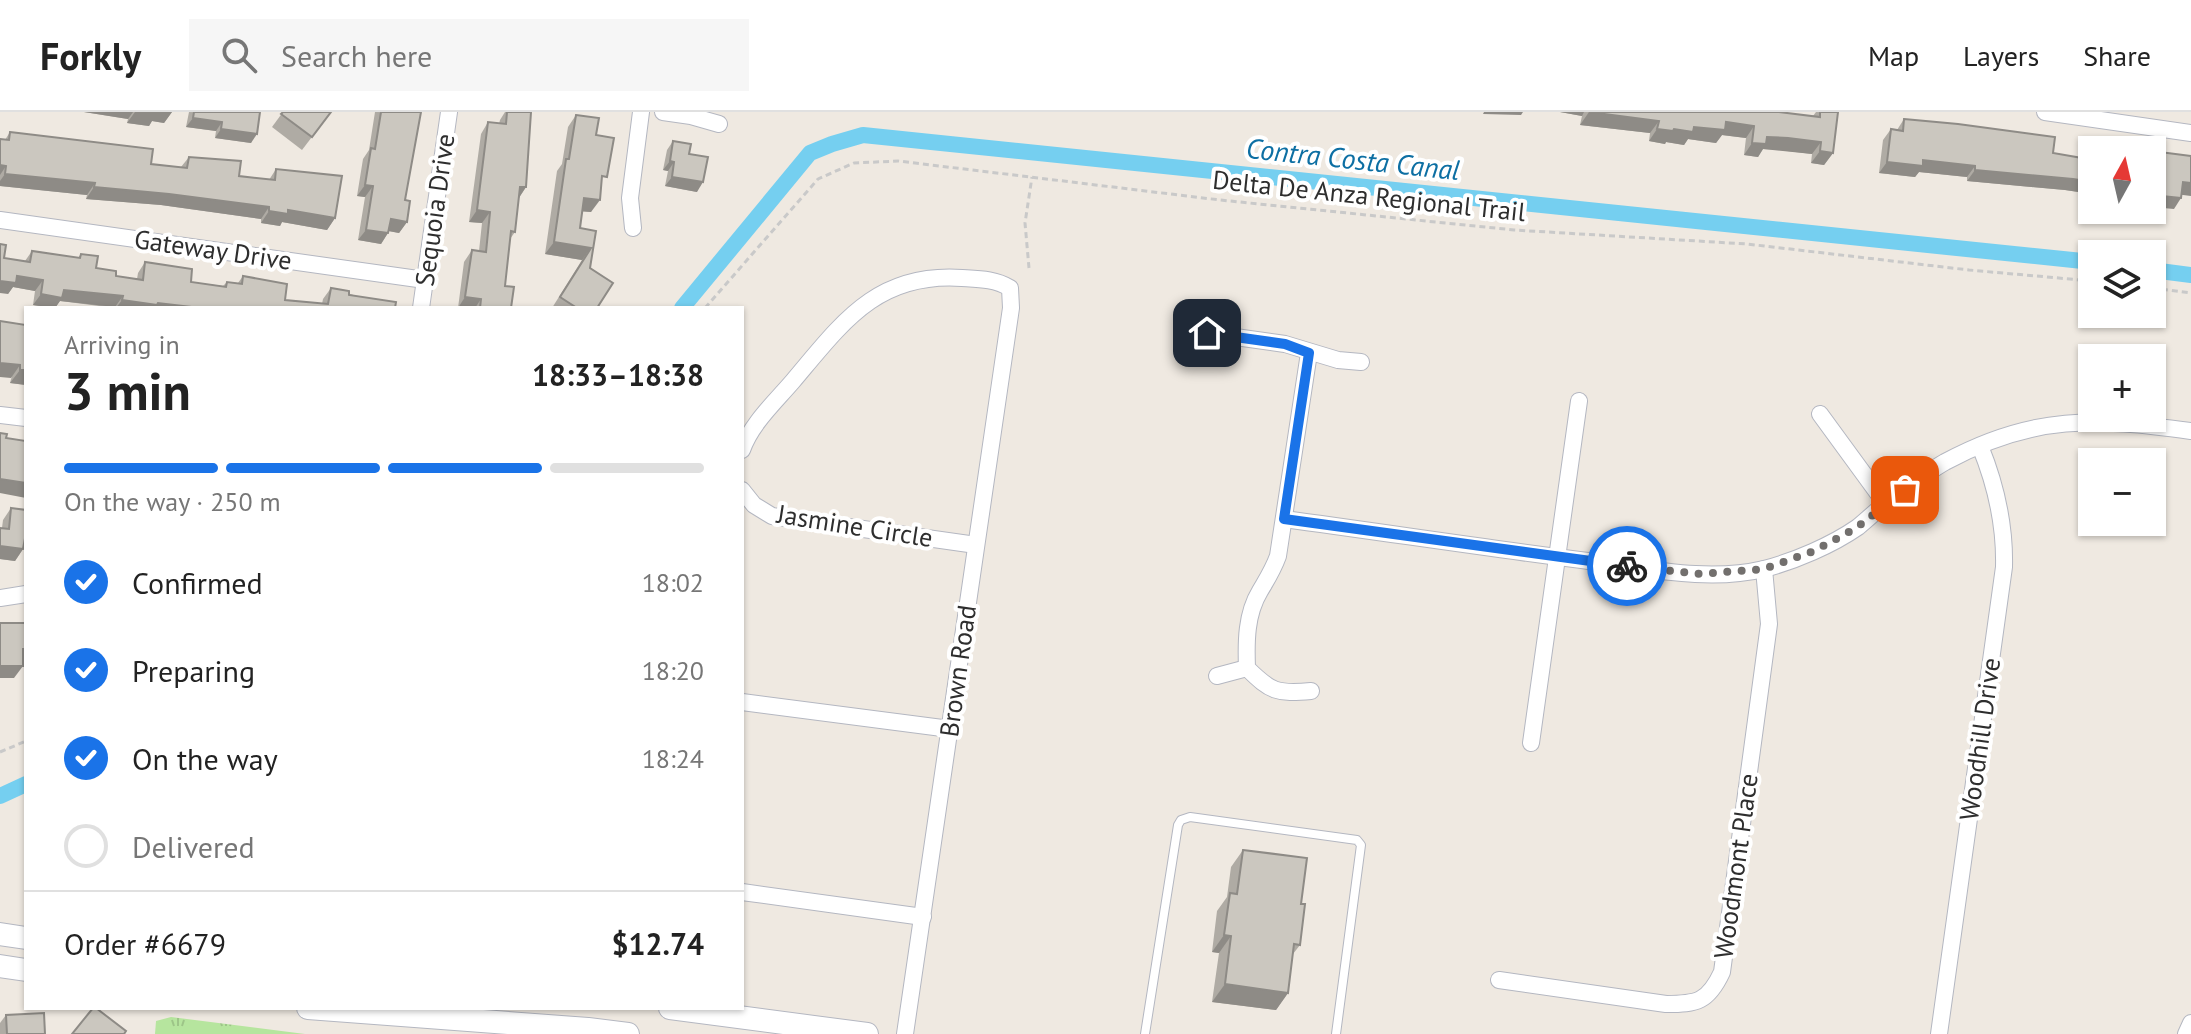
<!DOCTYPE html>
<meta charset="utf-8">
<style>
:root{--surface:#fff;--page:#f6f6f6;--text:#222;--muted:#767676;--line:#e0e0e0;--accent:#1a73e8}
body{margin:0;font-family:"PT Sans",sans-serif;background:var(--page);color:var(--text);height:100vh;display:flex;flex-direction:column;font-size:30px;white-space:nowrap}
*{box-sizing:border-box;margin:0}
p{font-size:26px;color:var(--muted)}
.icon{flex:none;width:44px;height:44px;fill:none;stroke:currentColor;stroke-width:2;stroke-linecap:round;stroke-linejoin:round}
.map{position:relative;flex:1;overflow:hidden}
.details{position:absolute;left:24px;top:194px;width:720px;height:704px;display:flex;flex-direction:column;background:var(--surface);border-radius:0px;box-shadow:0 2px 6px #0004}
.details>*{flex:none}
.needle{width:52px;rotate:8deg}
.buttons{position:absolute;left:2078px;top:24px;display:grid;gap:16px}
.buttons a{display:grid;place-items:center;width:88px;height:88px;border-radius:0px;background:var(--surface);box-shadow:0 2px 6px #0004;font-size:40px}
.pin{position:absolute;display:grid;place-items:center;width:68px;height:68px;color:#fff;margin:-34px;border-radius:16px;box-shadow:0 4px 12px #0006}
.courier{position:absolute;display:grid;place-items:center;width:80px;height:80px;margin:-40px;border:6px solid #1a73e8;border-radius:50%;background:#fff;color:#222;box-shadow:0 2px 10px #0007}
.overview em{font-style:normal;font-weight:700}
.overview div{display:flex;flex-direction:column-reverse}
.overview{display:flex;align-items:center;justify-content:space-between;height:136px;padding:0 40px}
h1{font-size:52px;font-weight:700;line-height:60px}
.bar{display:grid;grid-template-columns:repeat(4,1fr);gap:12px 8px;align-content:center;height:96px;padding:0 40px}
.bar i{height:10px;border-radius:6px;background:var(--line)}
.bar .on{background:var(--accent)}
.bar p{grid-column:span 4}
.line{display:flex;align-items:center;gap:20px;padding:0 40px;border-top:2px solid var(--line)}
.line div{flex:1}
ol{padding:0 40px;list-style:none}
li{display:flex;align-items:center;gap:24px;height:88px}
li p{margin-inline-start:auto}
li .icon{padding:8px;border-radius:50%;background:var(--accent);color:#fff;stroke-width:4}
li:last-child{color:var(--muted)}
li i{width:44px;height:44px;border:4px solid var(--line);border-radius:50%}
header{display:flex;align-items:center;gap:48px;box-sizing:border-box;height:112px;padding:0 40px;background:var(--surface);border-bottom:2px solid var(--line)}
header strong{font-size:38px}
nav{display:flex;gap:44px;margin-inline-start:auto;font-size:28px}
.search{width:560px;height:72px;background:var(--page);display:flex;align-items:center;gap:20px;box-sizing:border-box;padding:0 28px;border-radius:0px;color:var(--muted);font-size:30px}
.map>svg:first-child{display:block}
</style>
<header>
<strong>Forkly</strong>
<div class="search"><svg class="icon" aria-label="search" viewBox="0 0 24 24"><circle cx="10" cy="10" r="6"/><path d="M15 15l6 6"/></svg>Search here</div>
<nav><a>Map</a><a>Layers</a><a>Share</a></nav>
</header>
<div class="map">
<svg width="2191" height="922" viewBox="0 0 2191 922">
<defs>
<pattern id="park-tufts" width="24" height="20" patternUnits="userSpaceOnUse" patternTransform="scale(2)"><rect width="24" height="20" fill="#b6e59e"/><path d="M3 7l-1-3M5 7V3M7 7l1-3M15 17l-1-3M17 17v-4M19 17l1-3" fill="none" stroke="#9dc588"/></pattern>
</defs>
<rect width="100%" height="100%" fill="#efe9e1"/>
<polygon fill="url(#park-tufts)" points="171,905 305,922 155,922 156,909"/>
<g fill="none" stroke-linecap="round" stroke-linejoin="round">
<g stroke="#75cff0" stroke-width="16">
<polyline points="2152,158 2191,163"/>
<polyline points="682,196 810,41 832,32 863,23 2092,150"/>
<polyline points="0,684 26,672"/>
</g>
<g stroke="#b4b7c1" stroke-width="10">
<polyline id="lane" points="1145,922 1178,713 1181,708 1190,705 1357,728 1361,733 1336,922"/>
</g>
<g stroke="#b4b7c1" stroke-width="18">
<g id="street">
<polyline points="663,0 691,4 719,12"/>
<polyline points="2045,0 2191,21"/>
<polyline points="0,108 425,168"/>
<polyline points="633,116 630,86 641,0"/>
<polyline points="421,196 449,0"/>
<polyline points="1207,221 1285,232 1338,248 1361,250"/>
<path d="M1309 241 1278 444C1273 458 1267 467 1260 479 1246 502 1246 530 1247 556 1271 580 1277 582 1311 579"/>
<polyline points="1820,302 1885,391"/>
<polyline points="0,303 26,306"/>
<path d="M742 338C751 312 775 290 793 269 842 211 877 160 962 166 980 167 995 167 1010 176L1011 196 905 922"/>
<polyline points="742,378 754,393 772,404 976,433"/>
<path d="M1284 407C1388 421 1492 437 1596 450 1651 457 1709 470 1764 457 1795 449 1832 433 1858 415 1869 406 1879 396 1890 388 1908 375 1926 361 1945 350 2034 302 2095 306 2191 319"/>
<polyline points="0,486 26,482"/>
<polyline points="1217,564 1247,556"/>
<polyline points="742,590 950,617"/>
<polyline points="1531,631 1579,289"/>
<polyline points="742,780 923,805"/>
<path d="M1499 868 1666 892C1697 892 1708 890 1722 860L1769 512 1764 457"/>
<path d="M1939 922 2004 455C2005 413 1996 373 1980 334"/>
<polyline points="2186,922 2191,911"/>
</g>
</g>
<g stroke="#b4b7c1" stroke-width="24">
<g id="secondary">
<polyline points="0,822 26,826"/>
<polyline points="0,854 26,858"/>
<polyline points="308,896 588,917 628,922"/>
<polyline points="670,896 867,922"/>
</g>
</g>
<g stroke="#c9c9c9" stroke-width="3" stroke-dasharray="6 4" stroke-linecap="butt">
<polyline points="1029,156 1025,111 1032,65"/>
<polyline points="2152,176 2191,181"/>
<polyline points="705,196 818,67 854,51 898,49 1220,88 1514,118 1747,132 1969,158 2092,169"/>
<polyline points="0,640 26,629"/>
</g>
<use href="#lane" stroke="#fff" stroke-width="8"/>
<use href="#street" stroke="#fff" stroke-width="16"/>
<use href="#secondary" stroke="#fff" stroke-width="22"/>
</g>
<g fill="#afaba4">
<polygon points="84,0 172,0 164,11 152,9 149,14 127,11 128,7"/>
<polygon points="189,0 260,0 251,31 215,26 216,19 186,15"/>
<polygon points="283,0 331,0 302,38 272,15"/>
<polygon points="375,0 421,0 405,88 407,110 399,121 389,119 381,132 358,128 365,85 357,84 363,47 369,38"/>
<polygon points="505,0 531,0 526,75 519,86 515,120 510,127 505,174 511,196 458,196 464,150 472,138 479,139 482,111 469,110 481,22 488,10 499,12 500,8"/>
<polygon points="1560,0 1779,0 1813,4 1816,0 1838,0 1833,41 1824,53 1811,51 1812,42 1779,38 1763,37 1758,45 1744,43 1746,26 1722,23 1716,31 1688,27 1684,33 1666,30 1665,32 1649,29 1650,21 1580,13 1582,4"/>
<polygon points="576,3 596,23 602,73 591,100 582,99 580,116 590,156 597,196 552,196 582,148 545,142 557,59 562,52 568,15"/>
<polygon points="1904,7 2053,41 2082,46 2083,42 2091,31 2092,82 2065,78 1967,69 1967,65 1919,60 1915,65 1879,61 1883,28 1891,17 1897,18"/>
<polygon points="10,20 151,52 181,55 189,45 239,64 269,68 276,57 335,106 327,118 282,110 280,114 261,111 261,107 161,93 86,87 87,83 0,74 0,27 5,28"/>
<polygon points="673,29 689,42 697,80 665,74 668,59 663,58 667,38"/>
<polygon points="32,139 78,146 81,142 96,156 116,164 137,167 138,161 145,150 191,170 223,174 227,170 238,171 243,164 285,188 322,192 323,187 331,176 395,196 115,196 60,189 55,196 50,196 33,193 35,179 13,175 8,182 4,146 25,149"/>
<polygon points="26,213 26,273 10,271"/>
<polygon points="11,396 26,398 26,433 24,433 23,437 15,449 0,447 0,416 2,416 3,408"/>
<polygon points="1243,738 1301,792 1300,833 1293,842 1288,881 1276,898 1212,890 1219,841 1212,840 1217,799 1227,785 1231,755"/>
<polygon points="6,903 45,922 0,922 0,911"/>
</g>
<g fill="#8e8b86">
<polygon points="84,0 133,0 128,7"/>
<polygon points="135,0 172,0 164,11 152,9 149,14 127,11"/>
<polygon points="1484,0 1523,0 1521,3 1483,2"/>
<polygon points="1560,0 1584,0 1582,4"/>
<polygon points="1589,0 1659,9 1650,21 1580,13"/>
<polygon points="193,6 222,10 216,19 186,15"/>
<polygon points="1726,10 1754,14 1746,26 1722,23 1716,31 1688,27 1684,33 1666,30 1665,32 1649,29 1657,17 1674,17"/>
<polygon points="221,17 257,22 251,31 215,26"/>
<polygon points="1767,25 1788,26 1821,30 1812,42 1763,37 1758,45 1744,43 1752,31"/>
<polygon points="1820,39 1833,41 1824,53 1811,51"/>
<polygon points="1923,48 1975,54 1967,65 1919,60 1915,65 1879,61 1887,50"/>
<polygon points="670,49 674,50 668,59 663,58"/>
<polygon points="0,53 6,54 0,63"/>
<polygon points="1975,58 2073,67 2092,70 2092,82 2065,78 1967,69"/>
<polygon points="5,62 95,71 87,83 0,74 0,69"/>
<polygon points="672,65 703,70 697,80 665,74"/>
<polygon points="2183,70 2191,71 2191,84 2175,82"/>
<polygon points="365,73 373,74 365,85 357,84"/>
<polygon points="94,75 169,82 269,95 261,107 161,93 86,87"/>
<polygon points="520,75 526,75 518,87"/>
<polygon points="2152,83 2181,86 2174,97 2152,95"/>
<polygon points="584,86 600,88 591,100 576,99"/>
<polygon points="288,98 335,106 327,118 282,110 280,114 261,111 269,99"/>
<polygon points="477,98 490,100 482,111 469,110"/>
<polygon points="391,107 407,110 399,121 383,118"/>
<polygon points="366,118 388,121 381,132 358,128"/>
<polygon points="554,130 591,136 582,148 545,142"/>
<polygon points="17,164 43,168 35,179 13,175 8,182 0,181 0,170"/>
<polygon points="64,178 123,184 115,195 60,189 55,196 33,193 41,182"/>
<polygon points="465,185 481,187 475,196 458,196"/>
<polygon points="122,188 158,191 200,196 116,196"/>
<polygon points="0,251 20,253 11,266 0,265"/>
<polygon points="20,258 26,258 26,273 10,271"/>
<polygon points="0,367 26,371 26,386 0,381"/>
<polygon points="0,434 23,437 15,449 0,447"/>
<polygon points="23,537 26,537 26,550 14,550"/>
<polygon points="0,554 23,554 14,566 0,566"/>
<polygon points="1224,823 1231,824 1219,841 1212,840"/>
<polygon points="1225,872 1288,881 1276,898 1212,890"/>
</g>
<g fill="#cbc7bf" stroke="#8e8b86" stroke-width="2">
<polygon points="194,0 260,0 257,22 221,17 222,10 193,6"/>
<polygon points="283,0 331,0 312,25 281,2"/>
<polygon points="381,0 421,0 405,88 410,89 407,110 391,107 388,121 366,118 373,74 365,73 371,36 375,37"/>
<polygon points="507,0 531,0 526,75 520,75 515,120 511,119 505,174 514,175 511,196 480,196 481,187 465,185 472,138 486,140 490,100 477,98 488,10 506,12"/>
<polygon points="1589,0 1779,0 1820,5 1820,0 1838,0 1833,41 1820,39 1821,30 1788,26 1767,25 1766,32 1752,31 1754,14 1726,10 1725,18 1694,15 1693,20 1674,17 1673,19 1657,17 1659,9"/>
<polygon points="576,3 599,6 596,23 614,26 607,65 602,64 600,88 584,86 580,116 596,119 590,156 613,171 597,196 577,196 560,185 591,136 554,130 566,47 569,47"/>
<polygon points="1904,7 1958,12 2055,25 2053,41 2088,47 2091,31 2144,38 2092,38 2092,70 2073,67 1975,58 1975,54 1923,48 1923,54 1887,50 1891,17 1903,19"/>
<polygon points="10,20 153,37 151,52 187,56 189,45 241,49 239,64 275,68 276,57 342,64 335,106 288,98 288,102 269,99 269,95 169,82 94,75 95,71 5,62 6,54 0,53 0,27 9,28"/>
<polygon points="673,29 691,32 689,42 708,45 703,70 672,65 674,50 670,49"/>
<polygon points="2152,39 2191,44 2191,71 2183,70 2181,86 2152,83"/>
<polygon points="0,132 6,133 4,146 30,150 32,139 80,146 81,142 98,144 96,156 116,159 116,164 143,168 145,150 192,157 191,170 226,175 227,170 242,172 243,164 287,172 285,188 328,192 331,176 349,179 349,183 396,190 395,196 200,196 158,191 157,193 122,188 123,184 64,178 62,186 41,182 43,168 17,164 16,171 1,169 0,174"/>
<polygon points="0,209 26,213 26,258 20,258 20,253 0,251"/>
<polygon points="0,321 7,322 6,326 26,329 26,371 0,367"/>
<polygon points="11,396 26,398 26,421 23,437 0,434 0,416 9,417"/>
<polygon points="0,511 26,511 26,537 23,537 23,554 0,554"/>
<polygon points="1243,738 1307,746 1301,792 1305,792 1300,833 1294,832 1288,881 1225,872 1231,824 1224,823 1230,781 1237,782"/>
<polygon points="93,896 96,896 126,919 124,922 72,922"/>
<polygon points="44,901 45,922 7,922 6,903"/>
</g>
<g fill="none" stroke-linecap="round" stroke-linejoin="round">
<polyline stroke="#726f6d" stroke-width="8" stroke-dasharray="0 14.4" points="1627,454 1700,462 1764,457 1814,439 1856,416 1905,378"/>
<polyline stroke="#1a73e8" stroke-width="10" points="1207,221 1285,232 1309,241 1284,407 1627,454"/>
</g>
<g text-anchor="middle" stroke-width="8" stroke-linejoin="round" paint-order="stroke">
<g font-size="26" fill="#2e2e2e" stroke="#fff">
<text transform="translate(1369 84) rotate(6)" y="9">Delta De Anza Regional Trail</text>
<text transform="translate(435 98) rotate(-82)" y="9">Sequoia Drive</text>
<text transform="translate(213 138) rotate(8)" y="9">Gateway Drive</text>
<text transform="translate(855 414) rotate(9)" y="9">Jasmine Circle</text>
<text transform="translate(958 559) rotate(-82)" y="9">Brown Road</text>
<text transform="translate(1980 627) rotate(-82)" y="9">Woodhill Drive</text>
<text transform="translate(1736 754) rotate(-82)" y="9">Woodmont Place</text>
</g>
<g font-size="28" font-style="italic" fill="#0d6fa3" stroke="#fff">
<text transform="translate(1353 47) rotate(6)" y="10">Contra Costa Canal</text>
</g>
</g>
</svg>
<div class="buttons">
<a><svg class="needle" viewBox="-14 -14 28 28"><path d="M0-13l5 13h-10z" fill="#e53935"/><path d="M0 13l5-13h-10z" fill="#767676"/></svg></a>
<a><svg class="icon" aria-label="layers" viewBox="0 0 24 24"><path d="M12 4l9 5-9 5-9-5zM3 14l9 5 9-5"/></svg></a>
<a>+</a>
<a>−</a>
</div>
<div class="pin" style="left:1905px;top:378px;background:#ea580c"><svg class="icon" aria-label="bag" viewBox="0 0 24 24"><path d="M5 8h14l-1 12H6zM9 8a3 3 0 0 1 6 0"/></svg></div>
<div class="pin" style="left:1207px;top:221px;background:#1f2937"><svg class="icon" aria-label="home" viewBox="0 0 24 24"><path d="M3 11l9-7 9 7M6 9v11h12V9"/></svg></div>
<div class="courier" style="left:1627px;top:454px"><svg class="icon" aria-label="bike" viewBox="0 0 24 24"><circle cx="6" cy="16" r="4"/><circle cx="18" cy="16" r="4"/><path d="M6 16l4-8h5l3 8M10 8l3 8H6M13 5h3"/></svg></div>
<section class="details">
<div class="overview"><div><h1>3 min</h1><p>Arriving in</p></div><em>18:33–18:38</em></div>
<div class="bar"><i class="on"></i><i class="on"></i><i class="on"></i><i></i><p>On the way · 250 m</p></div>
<ol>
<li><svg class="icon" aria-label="check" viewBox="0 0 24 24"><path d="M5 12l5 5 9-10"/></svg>Confirmed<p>18:02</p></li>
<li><svg class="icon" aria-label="check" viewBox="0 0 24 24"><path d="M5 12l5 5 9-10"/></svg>Preparing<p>18:20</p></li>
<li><svg class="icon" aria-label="check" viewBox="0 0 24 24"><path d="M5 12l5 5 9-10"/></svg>On the way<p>18:24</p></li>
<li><i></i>Delivered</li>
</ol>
<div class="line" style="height:104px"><div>Order #6679</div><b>$12.74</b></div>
</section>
</div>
